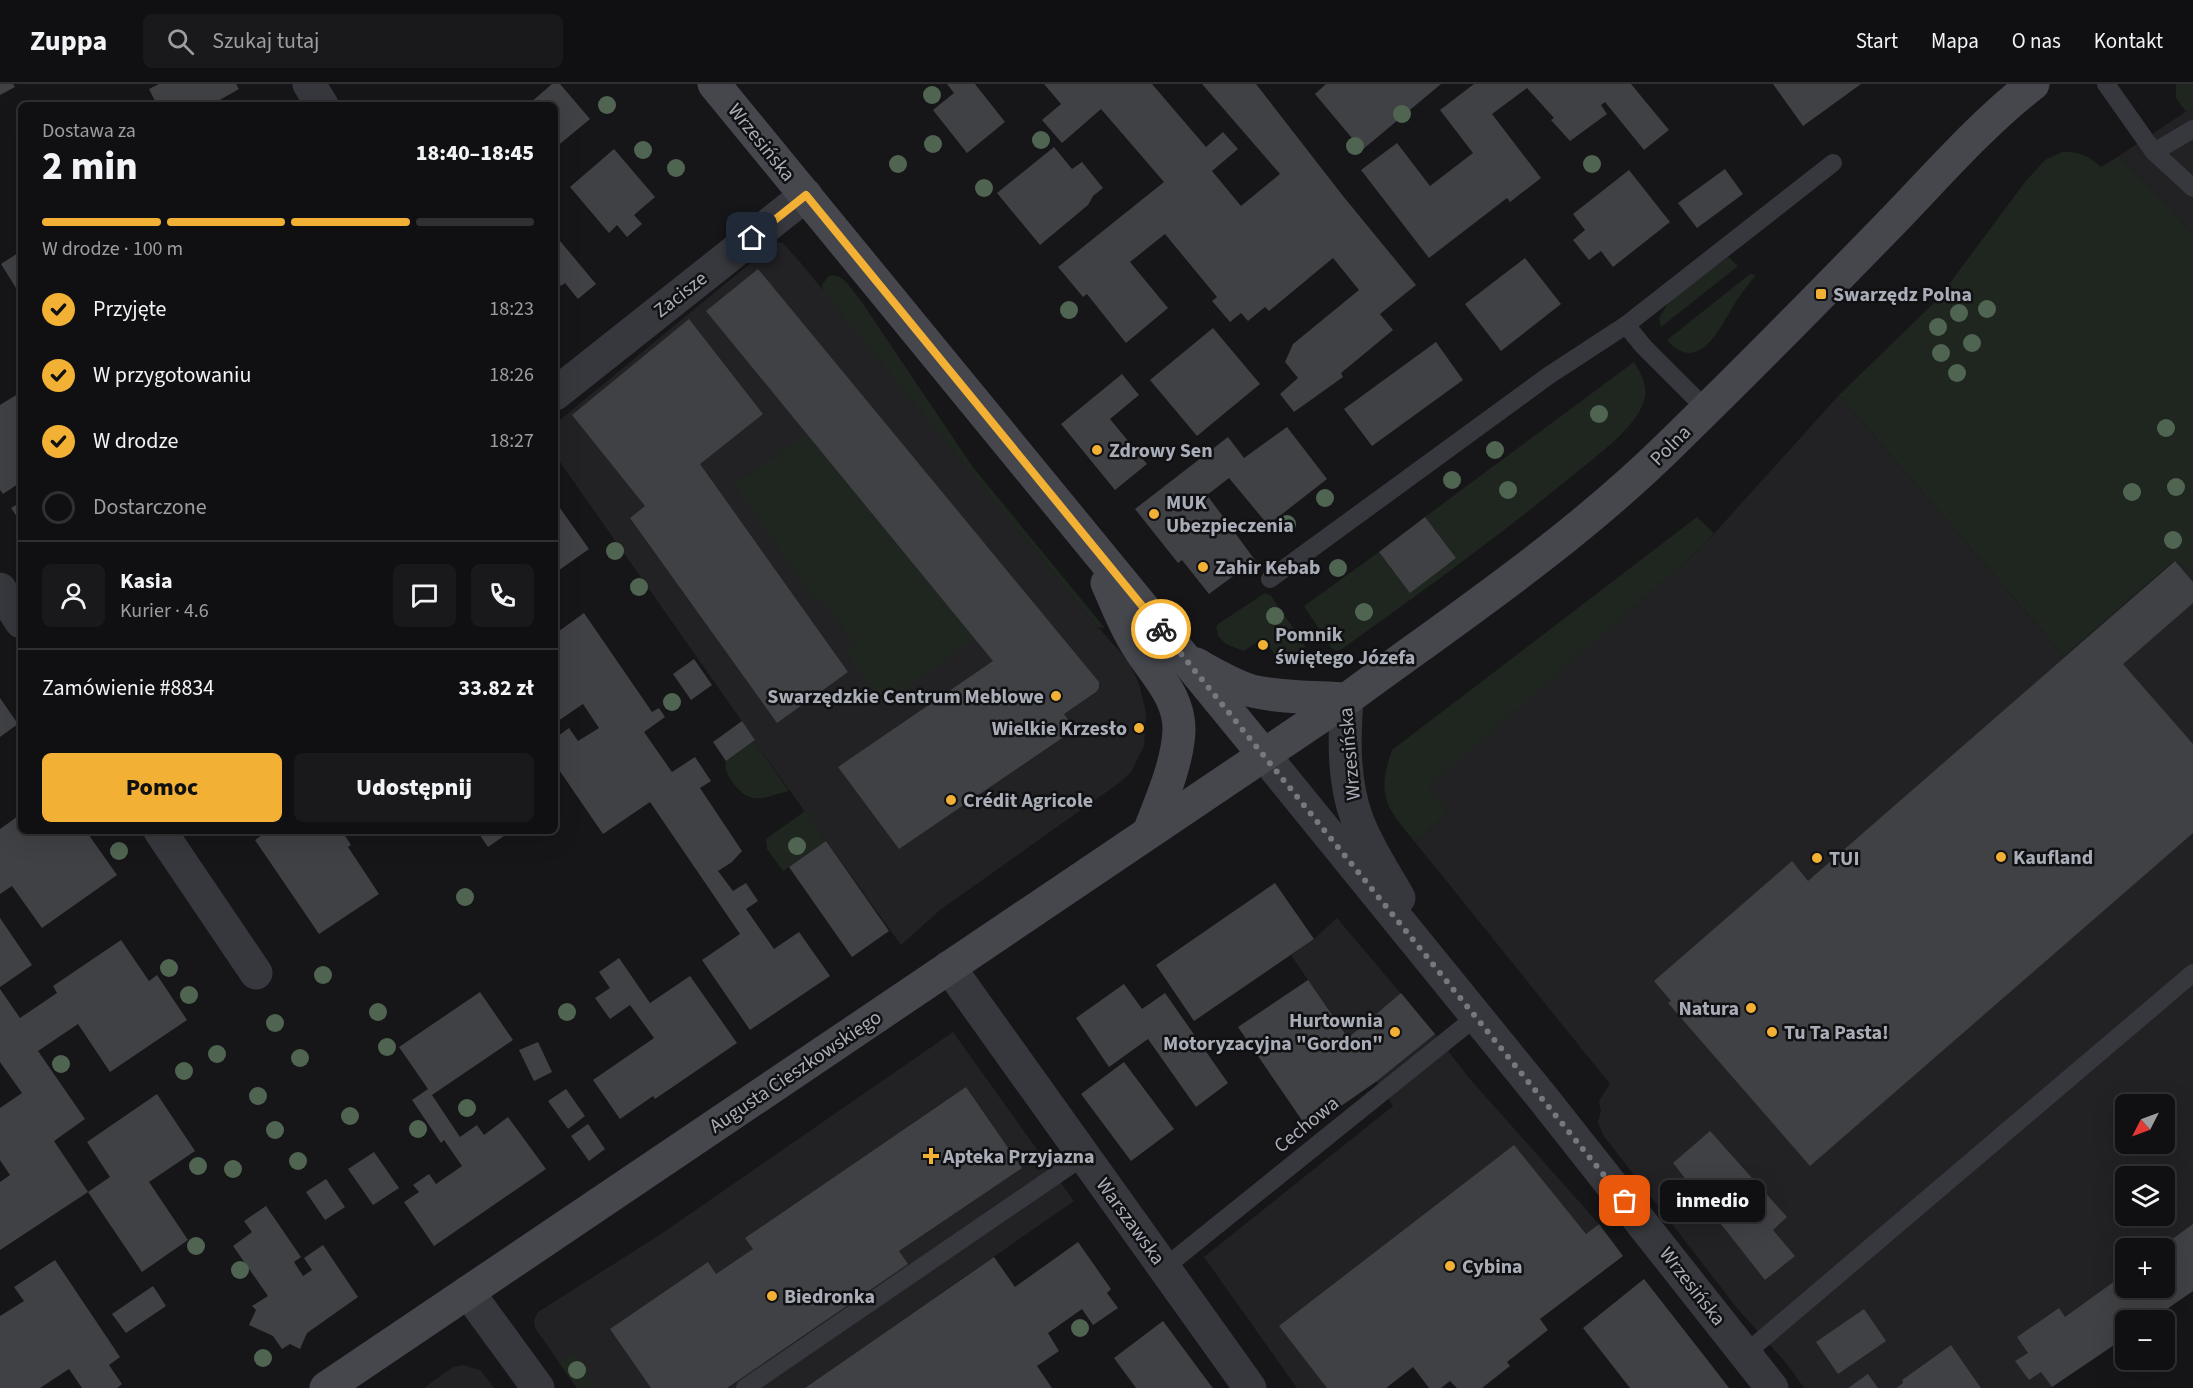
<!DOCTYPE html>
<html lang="pl">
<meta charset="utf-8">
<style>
:root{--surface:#101012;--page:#19191b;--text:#f1f3f6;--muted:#9c9d9f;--line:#303032;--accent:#f2b134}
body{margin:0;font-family:"Source Sans 3",sans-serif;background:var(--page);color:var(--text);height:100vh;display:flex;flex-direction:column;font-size:22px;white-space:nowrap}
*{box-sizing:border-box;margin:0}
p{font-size:20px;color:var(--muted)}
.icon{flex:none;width:33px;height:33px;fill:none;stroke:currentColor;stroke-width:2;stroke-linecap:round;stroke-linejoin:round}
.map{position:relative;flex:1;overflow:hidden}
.drawer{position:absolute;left:18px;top:18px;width:540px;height:732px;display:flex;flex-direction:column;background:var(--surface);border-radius:9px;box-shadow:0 6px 24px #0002,0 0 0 2px var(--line)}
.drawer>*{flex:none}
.needle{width:39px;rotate:228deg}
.controls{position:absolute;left:2115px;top:1010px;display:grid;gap:12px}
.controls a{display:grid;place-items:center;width:60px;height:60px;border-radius:9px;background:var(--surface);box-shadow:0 6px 24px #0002,0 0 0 2px var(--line);font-size:30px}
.pin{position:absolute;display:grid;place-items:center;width:51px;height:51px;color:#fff;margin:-26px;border-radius:12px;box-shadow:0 3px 9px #0006}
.courier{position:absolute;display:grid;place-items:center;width:60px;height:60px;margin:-30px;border:4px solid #f2b134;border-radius:50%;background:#fff;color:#222;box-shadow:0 2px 8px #0007}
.bubble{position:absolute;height:42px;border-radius:9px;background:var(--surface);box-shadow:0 6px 24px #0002,0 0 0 2px var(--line);font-size:20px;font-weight:800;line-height:42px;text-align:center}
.headline em{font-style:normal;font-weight:800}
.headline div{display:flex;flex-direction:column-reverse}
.headline{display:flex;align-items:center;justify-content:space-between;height:102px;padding:0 24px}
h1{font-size:39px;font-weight:800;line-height:45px}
.bar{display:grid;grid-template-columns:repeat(4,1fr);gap:9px 6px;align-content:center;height:72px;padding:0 24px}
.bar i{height:8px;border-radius:4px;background:var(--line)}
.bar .on{background:var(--accent)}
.bar p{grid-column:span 4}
.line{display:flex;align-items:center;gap:15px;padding:0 24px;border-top:2px solid var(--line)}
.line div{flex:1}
.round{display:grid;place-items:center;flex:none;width:63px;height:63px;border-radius:9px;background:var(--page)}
ol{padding:0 24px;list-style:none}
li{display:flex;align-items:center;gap:18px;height:66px}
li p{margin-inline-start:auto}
li .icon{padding:6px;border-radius:50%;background:var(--accent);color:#111;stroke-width:4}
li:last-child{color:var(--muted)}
li i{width:33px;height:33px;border:3px solid var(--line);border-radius:50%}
.button{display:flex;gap:12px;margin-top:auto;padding:12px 24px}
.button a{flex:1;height:69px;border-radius:9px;background:var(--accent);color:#111;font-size:24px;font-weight:800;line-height:69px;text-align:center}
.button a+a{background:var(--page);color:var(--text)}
header{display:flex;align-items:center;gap:36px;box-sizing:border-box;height:84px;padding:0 30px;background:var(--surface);border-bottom:2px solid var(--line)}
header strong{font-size:28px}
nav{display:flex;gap:33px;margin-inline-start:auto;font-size:21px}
.search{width:420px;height:54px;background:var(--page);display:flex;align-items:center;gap:15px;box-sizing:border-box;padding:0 21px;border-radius:9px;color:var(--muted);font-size:22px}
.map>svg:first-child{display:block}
</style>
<header>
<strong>Zuppa</strong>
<div class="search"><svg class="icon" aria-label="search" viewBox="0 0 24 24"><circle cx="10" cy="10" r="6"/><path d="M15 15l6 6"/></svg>Szukaj tutaj</div>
<nav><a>Start</a><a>Mapa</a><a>O nas</a><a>Kontakt</a></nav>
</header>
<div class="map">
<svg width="2193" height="1304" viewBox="0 0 2193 1304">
<rect width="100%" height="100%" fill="#161618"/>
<g fill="#222225" fill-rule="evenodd">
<polygon points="2193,23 2193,149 2119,72"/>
<polygon points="776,158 783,159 800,178 1098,543 1129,578 1139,600 1146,628 1144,662 1131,688 1119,699 940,826 901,861 754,657 755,656 555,371 555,340"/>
<path d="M1839 311 2064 572 2175 477 2193 487V1207L2151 1236H2126L2125 1253 2050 1304H1981L1951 1261 1902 1296 1903 1299 1896 1304H1804L1787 1280 1737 1224 1603 1051 1598 1038 1601 1027 1599 1017 1610 1000 1415 758 1449 728 1427 703 1702 463ZM2126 1020H2164V1059H2126ZM2126 1092H2164V1131H2126ZM2126 1164H2164V1203H2126Z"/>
<polygon points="1337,834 1435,950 1469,994 1599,1140 1386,1304 1297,1304 1204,1173 1393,1022 1291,871 1314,855"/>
<polygon points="953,948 1074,1117 805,1304 577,1304 535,1244 534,1236 538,1228 658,1152"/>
<polygon points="463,1281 480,1286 494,1304 424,1304 453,1283"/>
</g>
<g fill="#1e261f">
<polygon points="2176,0 2193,0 2193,23 2186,28 2176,14"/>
<path d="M2062 68C2079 67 2090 72 2101 83L2119 72 2193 149V487L2174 477 2064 572 1839 311 1938 215 2025 98 2045 76Z"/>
<polygon points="1728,173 1738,182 1661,243 1659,234 1670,216"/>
<path d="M1750 190 1756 191C1750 198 1744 206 1739 213 1723 236 1701 295 1667 256Z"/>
<path d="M829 192C843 189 850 204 859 214L972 382 1104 543 1103 544 1098 543 823 207 822 200Z"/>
<path d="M1634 278C1641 290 1649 303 1644 317 1636 344 1594 374 1572 392 1498 453 1420 509 1342 565L1336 567 1332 565 1304 522 1379 468 1410 508 1456 474 1425 433Z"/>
<polygon points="807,350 975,555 883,621 845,568 855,560 822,516 817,518 734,401"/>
<path d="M1697 433 1714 449 1702 463 1428 703 1449 728 1415 758C1386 723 1376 712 1392 666Z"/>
<path d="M1265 509 1271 512 1303 558 1305 564C1300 574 1288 576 1278 574L1267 560 1259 557 1244 567 1226 560 1219 553 1216 543 1218 540Z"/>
<path d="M754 657 789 707C764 713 751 723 733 699 728 692 724 686 726 677Z"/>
<polygon points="805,727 826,757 783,787 767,765 766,755"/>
<polygon points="574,1268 598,1304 577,1304 559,1279"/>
</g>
<g fill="#404145">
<polygon points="0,0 13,0 15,3 0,11"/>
<polygon points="159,0 236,0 239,5 211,21 157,21 149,5"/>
<polygon points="552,0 560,0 590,35 555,64 555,21 522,21 526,17 529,20"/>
<polygon points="947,0 975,0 1005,38 967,69 933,26 954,9"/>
<polygon points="1044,0 1152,0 1206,63 1223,48 1238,65 1212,87 1241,122 1280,90 1202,0 1256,0 1343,112 1416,201 1380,230 1393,246 1341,289 1343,293 1294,328 1280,310 1298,294 1285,278 1293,260 1359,206 1333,174 1269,227 1265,223 1248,237 1241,229 1230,238 1212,217 1217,213 1165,150 1130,178 1168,224 1126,259 1087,210 1083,213 1058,183 1164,98 1101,25 1062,59 1042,36 1061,20"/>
<polygon points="1326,0 1441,0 1362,66 1315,10"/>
<polygon points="1474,0 1631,0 1669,46 1644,66 1605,18 1601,21 1607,30 1570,57 1551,36 1554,34 1527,4 1492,30 1541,94 1510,118 1507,114 1429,174 1361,86 1397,59 1430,102 1473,69 1440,26"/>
<polygon points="1773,0 1861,0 1803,42"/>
<polygon points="1054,63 1072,85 1082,78 1103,104 1093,112 1088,121 1040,161 997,109"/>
<polygon points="614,65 655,113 634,131 642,140 627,153 617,141 609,149 570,103"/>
<polygon points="1725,85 1743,110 1697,144 1678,119"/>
<polygon points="1629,86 1670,138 1613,183 1601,167 1589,176 1573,156 1585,146 1573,130"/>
<polygon points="555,151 596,200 578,215 565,199 561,202 555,195"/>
<polygon points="21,167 21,212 1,180"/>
<polygon points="1525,174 1561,220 1501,267 1465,220"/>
<polygon points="758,185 1099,598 1099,604 1096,608 1064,630 1071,640 1068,650 899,765 838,683 993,577 706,227"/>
<polygon points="689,235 763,330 700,380 848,588 777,639 630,434 645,422 572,331"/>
<polygon points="1213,244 1260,300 1197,352 1150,296"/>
<polygon points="1436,258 1463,296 1372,362 1344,325"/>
<polygon points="1122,290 1139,311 1110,335 1147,380 1115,406 1061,340"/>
<polygon points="21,308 21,398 3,410 0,406 0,321"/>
<polygon points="1287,343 1327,395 1268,441 1229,394 1207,411 1255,476 1209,510 1182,476 1178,479 1135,425 1228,353 1244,374"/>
<polygon points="555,417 589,465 555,489"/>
<polygon points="21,418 21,439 11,424"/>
<polygon points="1425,433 1456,474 1410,509 1379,468"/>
<polygon points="2175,477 2193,498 2193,519 2123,580 2193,660 2193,749 1810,1082 1668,919 1671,917 1654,897 1792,777 1808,797"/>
<polygon points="584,529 652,628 659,624 665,633 644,648 672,688 695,673 711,697 700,704 742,767 732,778 718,787 733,807 746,799 758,817 746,825 774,865 799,848 830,892 750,946 702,876 740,850 650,718 603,750 555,680 555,654 569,644 578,657 599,644 583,620 555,639 555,550"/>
<polygon points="694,575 712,601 691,616 673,590"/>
<polygon points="0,614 18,640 0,653"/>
<polygon points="742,637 755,656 726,677 713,658"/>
<polygon points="21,730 21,747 86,747 117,791 42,844 12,802 0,810 0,745"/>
<polygon points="268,747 342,747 351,761 348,763 379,810 319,850 255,756"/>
<polygon points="477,747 511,747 488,763"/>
<polygon points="826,757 889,847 852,873 789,783"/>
<polygon points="1275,799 1314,855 1194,937 1156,881"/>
<polygon points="0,834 32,881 0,903"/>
<polygon points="121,856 149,897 157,891 187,936 110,988 78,940 38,967 85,1035 54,1057 88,1108 0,1166 0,1098 10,1091 0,1076 0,1024 22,1009 0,978 0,905 20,934 57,909 53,902"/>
<polygon points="619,874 650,919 690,892 737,959 655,1015 653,1012 620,1035 593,996 654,954 630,921 610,935 595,914 610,904 599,888"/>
<polygon points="1308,896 1348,954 1401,909 1435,950 1377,997 1308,1045 1238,943"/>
<polygon points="1124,900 1142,925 1165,909 1228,999 1196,1023 1148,955 1109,983 1076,934"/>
<polygon points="480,908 513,956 432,1011 460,1053 477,1041 484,1051 508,1033 546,1085 434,1162 404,1118 419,1108 413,1101 429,1090 436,1100 462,1082 444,1056 441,1059 412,1016 428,1005 399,963"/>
<polygon points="538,958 552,988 534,997 519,966"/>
<polygon points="1124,978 1174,1045 1131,1077 1081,1010"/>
<polygon points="966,1003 1022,1084 899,1167 908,1180 727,1304 651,1304 610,1245 708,1178 716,1190 753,1165 745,1154"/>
<polygon points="566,1005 585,1032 568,1045 548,1017"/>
<polygon points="157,1010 195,1067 149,1098 188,1156 142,1188 88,1108 110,1093 87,1058"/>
<polygon points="588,1040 605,1065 589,1077 571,1052"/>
<polygon points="1710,1047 1787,1133 1773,1146 1795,1172 1765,1196 1673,1079"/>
<polygon points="1514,1061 1586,1150 1599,1140 1623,1172 1540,1235 1548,1246 1507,1278 1510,1282 1482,1304 1457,1304 1450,1297 1441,1304 1429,1304 1413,1283 1386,1304 1327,1304 1279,1242"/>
<polygon points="374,1068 399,1104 373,1121 348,1085"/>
<polygon points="326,1095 345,1123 325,1136 306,1108"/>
<polygon points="266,1122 301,1173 294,1178 303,1192 312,1186 304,1174 323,1161 358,1213 307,1249 300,1265 290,1260 282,1265 273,1252 249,1241 256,1226 252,1222 268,1212 233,1162 252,1148 244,1137"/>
<polygon points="2193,1140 2193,1207 2151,1236 2126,1236 2126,1253 2052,1303 2041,1288 2029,1296 2015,1277 2028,1269 2017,1253 2059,1224 2065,1233 2126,1189 2126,1203 2164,1203 2164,1164 2160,1164"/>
<polygon points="1078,1158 1111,1205 1107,1209 1118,1224 1093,1241 1082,1225 1048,1249 1059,1267 1037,1282 1052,1304 805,1304 994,1173 1015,1203"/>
<polygon points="55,1176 120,1273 109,1281 122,1300 117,1304 82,1304 69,1285 40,1304 0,1304 0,1232 24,1217 14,1203"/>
<polygon points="1644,1195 1709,1278 1729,1304 1630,1304 1583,1244"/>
<polygon points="153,1202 166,1222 126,1249 112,1230"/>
<polygon points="1864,1225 1886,1257 1838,1290 1816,1258"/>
<polygon points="1163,1237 1209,1299 1213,1304 1136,1304 1114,1274"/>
<polygon points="1951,1261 1981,1304 1896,1304 1903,1299 1902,1296"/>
<polygon points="1868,1290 1878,1304 1848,1304"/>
</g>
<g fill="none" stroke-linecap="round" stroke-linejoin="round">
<g stroke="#37383d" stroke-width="18">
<polyline points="2106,0 2154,68 2193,104"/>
<polyline points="2154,68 2193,45"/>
<polyline points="1626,241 1833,79"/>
<polyline points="1270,495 1548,292 1626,241 1644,263 1706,325"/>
<polyline points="1164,1184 1477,932"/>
<polyline points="1746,1269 2193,889"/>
<polyline points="745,1304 1084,1072"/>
</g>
<g stroke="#37383d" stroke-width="33">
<polyline points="309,0 322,21"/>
<polyline points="555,310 806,111"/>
<polyline points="0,505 21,538"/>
<path d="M1347 615C1344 655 1343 697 1357 735 1367 763 1385 789 1399 814"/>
<polyline points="1264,671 1542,1013 1772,1304"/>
<polyline points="160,747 256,889"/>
<polyline points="949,883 1250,1304"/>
<polyline points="468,1208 538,1304"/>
</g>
<g stroke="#45474d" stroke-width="33">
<polyline points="714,0 1264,671"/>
<path d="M1107 499C1117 521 1126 546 1140 566 1156 591 1180 614 1179 647 1177 682 1161 716 1149 748"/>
<path d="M1196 580C1214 590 1232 601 1252 607 1282 614 1316 613 1347 615"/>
<path d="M326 1304 1347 615C1457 534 1570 459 1668 363 1742 291 1815 217 1887 143 1935 94 1979 42 2033 0"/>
</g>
</g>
<g fill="#506452">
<circle cx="932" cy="11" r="9"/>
<circle cx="607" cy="21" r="9"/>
<circle cx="1402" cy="30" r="9"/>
<circle cx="1041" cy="56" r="9"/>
<circle cx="933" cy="60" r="9"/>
<circle cx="1355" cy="62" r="9"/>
<circle cx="643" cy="66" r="9"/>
<circle cx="898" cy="80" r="9"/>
<circle cx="1592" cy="80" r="9"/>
<circle cx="676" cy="84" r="9"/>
<circle cx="984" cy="104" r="9"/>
<circle cx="1987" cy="225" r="9"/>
<circle cx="1069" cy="226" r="9"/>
<circle cx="1959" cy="229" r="9"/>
<circle cx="1938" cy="243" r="9"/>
<circle cx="1972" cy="259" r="9"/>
<circle cx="1941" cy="269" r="9"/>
<circle cx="1957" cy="289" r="9"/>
<circle cx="1599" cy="330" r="9"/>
<circle cx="2166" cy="344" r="9"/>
<circle cx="1495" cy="366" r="9"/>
<circle cx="1452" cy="396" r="9"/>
<circle cx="2176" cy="403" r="9"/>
<circle cx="1508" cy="406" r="9"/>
<circle cx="2132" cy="408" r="9"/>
<circle cx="1325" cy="414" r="9"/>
<circle cx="1287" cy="440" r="9"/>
<circle cx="2173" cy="456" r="9"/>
<circle cx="615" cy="467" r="9"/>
<circle cx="1338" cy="484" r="9"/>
<circle cx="639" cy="503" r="9"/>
<circle cx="1364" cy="528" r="9"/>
<circle cx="1275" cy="532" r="9"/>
<circle cx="672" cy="618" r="9"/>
<circle cx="797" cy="762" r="9"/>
<circle cx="119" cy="767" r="9"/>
<circle cx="465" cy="813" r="9"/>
<circle cx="169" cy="884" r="9"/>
<circle cx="323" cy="891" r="9"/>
<circle cx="189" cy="911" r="9"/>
<circle cx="378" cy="928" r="9"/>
<circle cx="567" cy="928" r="9"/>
<circle cx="275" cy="939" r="9"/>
<circle cx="387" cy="963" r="9"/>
<circle cx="217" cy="970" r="9"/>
<circle cx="300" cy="974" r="9"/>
<circle cx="61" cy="980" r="9"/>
<circle cx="184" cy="987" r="9"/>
<circle cx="258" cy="1012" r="9"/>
<circle cx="467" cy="1024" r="9"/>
<circle cx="350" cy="1032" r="9"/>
<circle cx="418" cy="1045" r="9"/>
<circle cx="275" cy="1046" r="9"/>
<circle cx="298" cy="1077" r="9"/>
<circle cx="198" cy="1082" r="9"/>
<circle cx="233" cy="1085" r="9"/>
<circle cx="196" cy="1162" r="9"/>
<circle cx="240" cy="1186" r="9"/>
<circle cx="1080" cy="1244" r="9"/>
<circle cx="263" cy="1274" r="9"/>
<circle cx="577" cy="1286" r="9"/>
</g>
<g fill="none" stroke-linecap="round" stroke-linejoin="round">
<polyline stroke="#757880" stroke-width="6" stroke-dasharray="0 10.8" points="1161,545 1625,1117"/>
<polyline stroke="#f2b134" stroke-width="8" points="752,154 806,111 1161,545"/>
</g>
<g fill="#f2b134" stroke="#111113" stroke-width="2">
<rect x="1815" y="204" width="12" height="12" rx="3"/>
<circle cx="1097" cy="366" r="6"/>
<circle cx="1154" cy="430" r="6"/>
<circle cx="1203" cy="483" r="6"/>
<circle cx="1263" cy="561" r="6"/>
<circle cx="1056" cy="612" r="6"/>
<circle cx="1139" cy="644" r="6"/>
<circle cx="951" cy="716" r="6"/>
<circle cx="2001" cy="773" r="6"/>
<circle cx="1817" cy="774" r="6"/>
<circle cx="1751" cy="924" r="6"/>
<circle cx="1395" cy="948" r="6"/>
<circle cx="1772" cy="948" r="6"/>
<path d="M928 1063h6v6h6v6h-6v6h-6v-6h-6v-6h6z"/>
<circle cx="1450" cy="1182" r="6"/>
<circle cx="772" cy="1212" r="6"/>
</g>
<g text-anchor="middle" stroke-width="5" stroke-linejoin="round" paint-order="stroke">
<g font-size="20" fill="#a8adb8" stroke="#111113">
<text transform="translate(762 58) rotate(51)" y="7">Wrzesińska</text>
<text transform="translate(680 210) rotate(-38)" y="7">Zacisze</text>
<text transform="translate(1670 361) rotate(-45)" y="7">Polna</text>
<text transform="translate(1349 670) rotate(-95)" y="7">Wrzesińska</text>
<text transform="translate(795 987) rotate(-34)" y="7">Augusta Cieszkowskiego</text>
<text transform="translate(1306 1040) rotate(-39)" y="7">Cechowa</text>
<text transform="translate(1131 1137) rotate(54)" y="7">Warszawska</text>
<text transform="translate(1693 1202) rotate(52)" y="7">Wrzesińska</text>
</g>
<g font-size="20" font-weight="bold" fill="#a8adb8" stroke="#111113" text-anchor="start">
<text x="1833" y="217">Swarzędz Polna</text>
<text x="1109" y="373">Zdrowy Sen</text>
<text x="1166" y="425">MUK<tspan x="1166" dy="23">Ubezpieczenia</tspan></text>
<text x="1215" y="490">Zahir Kebab</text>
<text x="1275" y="557">Pomnik<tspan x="1275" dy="23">świętego Józefa</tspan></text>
<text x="1044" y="619" text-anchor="end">Swarzędzkie Centrum Meblowe</text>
<text x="1127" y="651" text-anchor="end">Wielkie Krzesło</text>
<text x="963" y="723">Crédit Agricole</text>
<text x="2013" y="780">Kaufland</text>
<text x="1829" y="781">TUI</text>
<text x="1739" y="931" text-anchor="end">Natura</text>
<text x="1383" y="943" text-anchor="end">Hurtownia<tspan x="1383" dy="23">Motoryzacyjna "Gordon"</tspan></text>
<text x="1784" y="955">Tu Ta Pasta!</text>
<text x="943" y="1079">Apteka Przyjazna</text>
<text x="1462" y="1189">Cybina</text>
<text x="784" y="1219">Biedronka</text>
</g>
</g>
</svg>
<div class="controls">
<a><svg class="needle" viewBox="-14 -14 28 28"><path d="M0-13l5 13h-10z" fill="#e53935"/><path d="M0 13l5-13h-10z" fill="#9c9d9f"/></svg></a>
<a><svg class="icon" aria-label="layers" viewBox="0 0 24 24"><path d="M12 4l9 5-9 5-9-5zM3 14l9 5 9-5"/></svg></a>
<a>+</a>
<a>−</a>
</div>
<div class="pin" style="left:1625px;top:1117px;background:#ea580c"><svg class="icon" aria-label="bag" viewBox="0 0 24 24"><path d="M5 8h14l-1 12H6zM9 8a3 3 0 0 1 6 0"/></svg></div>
<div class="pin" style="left:752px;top:154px;background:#1f2937"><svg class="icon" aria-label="home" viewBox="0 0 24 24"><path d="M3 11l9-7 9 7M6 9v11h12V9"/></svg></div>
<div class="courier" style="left:1161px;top:545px"><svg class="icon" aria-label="bike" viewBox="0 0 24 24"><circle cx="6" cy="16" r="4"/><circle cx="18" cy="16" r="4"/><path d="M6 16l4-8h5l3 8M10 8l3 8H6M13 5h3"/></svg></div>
<div class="bubble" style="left:1660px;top:1096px;width:105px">inmedio</div>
<section class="drawer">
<div class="headline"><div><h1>2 min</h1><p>Dostawa za</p></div><em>18:40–18:45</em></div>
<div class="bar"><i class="on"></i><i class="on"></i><i class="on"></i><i></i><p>W drodze · 100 m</p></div>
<ol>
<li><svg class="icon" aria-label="check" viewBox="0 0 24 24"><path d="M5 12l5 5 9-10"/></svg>Przyjęte<p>18:23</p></li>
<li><svg class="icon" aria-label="check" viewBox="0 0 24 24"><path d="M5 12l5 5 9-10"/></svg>W przygotowaniu<p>18:26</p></li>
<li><svg class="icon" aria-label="check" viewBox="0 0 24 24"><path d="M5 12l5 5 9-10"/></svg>W drodze<p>18:27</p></li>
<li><i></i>Dostarczone</li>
</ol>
<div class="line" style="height:108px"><a class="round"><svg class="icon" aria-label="person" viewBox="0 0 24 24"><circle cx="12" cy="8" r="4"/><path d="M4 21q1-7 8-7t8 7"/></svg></a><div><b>Kasia</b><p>Kurier · 4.6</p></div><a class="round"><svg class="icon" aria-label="chat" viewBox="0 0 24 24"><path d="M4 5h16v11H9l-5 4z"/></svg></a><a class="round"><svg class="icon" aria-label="phone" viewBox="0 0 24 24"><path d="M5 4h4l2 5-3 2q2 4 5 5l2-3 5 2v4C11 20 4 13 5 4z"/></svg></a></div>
<div class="line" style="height:78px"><div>Zamówienie #8834</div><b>33.82 zł</b></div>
<div class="button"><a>Pomoc</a><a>Udostępnij</a></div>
</section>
</div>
